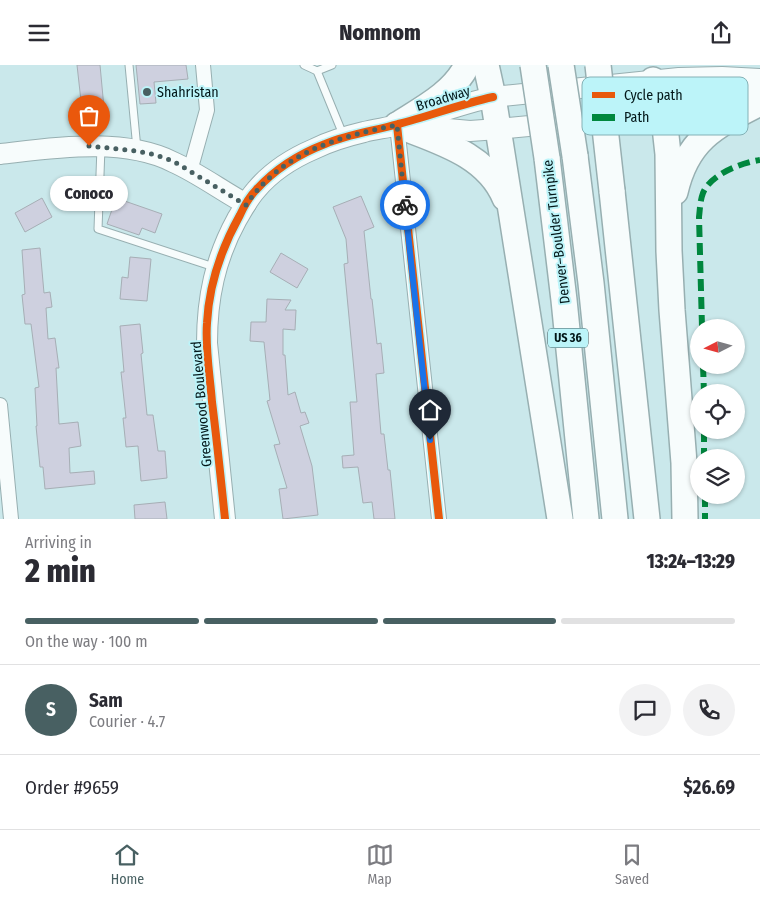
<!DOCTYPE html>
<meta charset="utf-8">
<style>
:root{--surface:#fff;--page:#f2f2f3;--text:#2b2b33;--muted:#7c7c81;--line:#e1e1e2;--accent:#486062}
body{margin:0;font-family:"Fira Sans Condensed",sans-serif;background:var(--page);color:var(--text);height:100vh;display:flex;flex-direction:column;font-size:19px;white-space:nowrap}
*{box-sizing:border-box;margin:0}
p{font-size:16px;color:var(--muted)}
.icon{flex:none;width:28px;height:28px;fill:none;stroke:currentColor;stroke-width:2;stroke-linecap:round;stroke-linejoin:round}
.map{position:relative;height:454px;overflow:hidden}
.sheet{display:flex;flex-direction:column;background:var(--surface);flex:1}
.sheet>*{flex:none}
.needle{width:32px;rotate:264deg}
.controls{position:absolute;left:690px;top:254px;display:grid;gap:10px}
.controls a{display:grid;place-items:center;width:55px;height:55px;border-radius:50%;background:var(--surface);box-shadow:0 1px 4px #0004;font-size:25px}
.pin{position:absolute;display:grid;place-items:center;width:42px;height:42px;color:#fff;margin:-51px -21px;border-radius:50% 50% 50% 0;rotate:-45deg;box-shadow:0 0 5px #0007}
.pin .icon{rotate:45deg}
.courier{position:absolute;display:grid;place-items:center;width:50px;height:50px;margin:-25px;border:4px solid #1a73e8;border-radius:50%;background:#fff;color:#222;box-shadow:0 1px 6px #0007}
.bubble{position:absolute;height:35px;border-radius:18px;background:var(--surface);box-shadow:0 1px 4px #0004;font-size:16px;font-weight:800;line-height:35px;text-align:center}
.overview em{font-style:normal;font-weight:800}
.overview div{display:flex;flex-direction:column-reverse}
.overview{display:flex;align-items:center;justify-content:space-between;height:85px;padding:0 25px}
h1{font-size:32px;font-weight:800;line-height:38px}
.bar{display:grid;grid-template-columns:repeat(4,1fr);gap:8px 5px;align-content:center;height:60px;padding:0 25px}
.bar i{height:6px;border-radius:4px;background:var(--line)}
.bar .current{background:var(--accent)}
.bar p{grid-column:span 4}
.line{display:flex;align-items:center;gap:12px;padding:0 25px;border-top:1px solid var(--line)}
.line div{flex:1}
.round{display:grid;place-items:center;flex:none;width:52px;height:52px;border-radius:26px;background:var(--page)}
header{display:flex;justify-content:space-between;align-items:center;height:65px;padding:0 25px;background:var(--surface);font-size:22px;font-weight:800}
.tabs{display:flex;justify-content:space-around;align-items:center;height:70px;border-top:1px solid var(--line);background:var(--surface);font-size:14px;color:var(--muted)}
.tabs a{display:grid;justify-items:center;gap:2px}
.tabs .current{color:var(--accent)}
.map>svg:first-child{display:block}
</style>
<header><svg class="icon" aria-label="menu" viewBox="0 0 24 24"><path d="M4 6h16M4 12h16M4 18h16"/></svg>Nomnom<svg class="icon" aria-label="share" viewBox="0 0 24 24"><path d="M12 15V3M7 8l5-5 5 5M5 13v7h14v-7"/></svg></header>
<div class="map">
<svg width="760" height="454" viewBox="0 0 760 454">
<rect width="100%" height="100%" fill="#cae8eb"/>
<g fill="#ced0df" stroke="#a6aeb5">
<polygon points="77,0 100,0 104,43 82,45"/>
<polygon points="136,0 186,0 188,14 154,17 156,38 140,39"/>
<polygon points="361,131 374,162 364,166 371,234 372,234 377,279 381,278 384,308 376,309 381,369 384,369 388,405 390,405 395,454 374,454 372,437 363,438 358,402 343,403 342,391 354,390 350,337 357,337 344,199 348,198 346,174 333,142"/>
<polygon points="42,133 52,152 25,167 15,148"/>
<polygon points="116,133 162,149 155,168 142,163 139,170 107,159"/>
<polygon points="40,183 44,228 50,227 52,242 46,243 48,274 55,273 59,303 56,303 59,359 78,357 81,381 69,383 70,408 94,406 95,419 45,424 43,402 40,402 36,361 37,361 35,323 39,322 31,259 25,259 22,230 25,229 22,185"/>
<polygon points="281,188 308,204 297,223 270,207"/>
<polygon points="130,192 151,194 147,236 120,234 122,212 128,213"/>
<polygon points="267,234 291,235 285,245 296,245 295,265 283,264 283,290 285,290 288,330 295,327 301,348 305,347 309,358 300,361 312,401 318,450 283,454 279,424 287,423 274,380 280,379 267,336 270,335 264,277 250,276 251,257 266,257"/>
<polygon points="140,259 143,288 141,289 147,350 153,350 158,386 165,386 167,413 141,416 138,381 126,382 123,353 126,353 121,307 124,307 120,261"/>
<polygon points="165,437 167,454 135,454 134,440"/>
</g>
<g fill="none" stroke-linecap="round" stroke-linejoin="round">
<g stroke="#97afb1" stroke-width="9">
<g id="lane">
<polyline points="129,0 137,84"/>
<polyline points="304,0 317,6 344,72"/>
<polyline points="317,6 332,0"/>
<polyline points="101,82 98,164 214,202"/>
</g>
</g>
<g stroke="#97afb1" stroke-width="16">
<g id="street">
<polyline points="397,60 439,454"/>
<polyline points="190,106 207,45 203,0"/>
<polyline points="0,340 11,454"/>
</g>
</g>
<g stroke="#97afb1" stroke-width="22">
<g id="secondary">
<polyline points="414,61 470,66 498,64 624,52 710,41 735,37 760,30"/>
<path d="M0 89C54 83 123 72 173 97 198 108 222 126 246 139"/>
<path d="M225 454 207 278C207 233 215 194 237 154 243 144 248 134 256 125 271 107 293 93 314 84 330 76 347 71 364 67 375 64 387 63 398 60 430 51 460 39 493 32L679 13 722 12 760 14"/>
</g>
</g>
<g stroke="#97afb1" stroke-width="28">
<g id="highway">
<polyline points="486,0 493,32 560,454"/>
<polyline points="653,15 665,62 668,89 669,186 672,245 684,398 685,454"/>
<path d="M397 60C437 76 487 89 505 133"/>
<path d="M397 60C422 44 454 28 467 0"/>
<polyline points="575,91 591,218 615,454"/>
<polyline points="547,93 564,235 586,454"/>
<polyline points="612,126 647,454"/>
<path d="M675 127C687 74 715 61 760 38"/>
</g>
</g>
<use href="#lane" stroke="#f7fcfc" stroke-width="7"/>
<use href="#street" stroke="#f7fcfc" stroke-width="14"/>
<use href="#secondary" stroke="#f7fcfc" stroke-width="20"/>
<use href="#highway" stroke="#f7fcfc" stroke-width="25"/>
<g stroke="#97afb1" stroke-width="28" stroke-linecap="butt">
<g id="highway-bridge">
<polyline points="533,0 547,93"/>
<polyline points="561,0 575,91"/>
<polyline points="598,0 612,126"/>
</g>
</g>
<use href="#highway-bridge" stroke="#f7fcfc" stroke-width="25"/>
<g stroke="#00873e" stroke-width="6" stroke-dasharray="12 6" stroke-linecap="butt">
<path d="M702 262 699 152C700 144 700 136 703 128 711 109 741 98 760 95"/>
<polyline points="703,300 704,328"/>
<polyline points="704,365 704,392"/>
<polyline points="705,430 705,454"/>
</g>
<g stroke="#bcf4f9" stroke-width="11">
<g id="cycleway">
<polyline points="397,60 439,454"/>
<path d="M225 454C221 415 217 376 212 337 210 311 205 284 207 258 209 219 221 184 240 150 244 141 249 132 256 125 275 104 299 89 325 79 349 69 374 66 398 59 430 51 460 39 493 32"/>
</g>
</g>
<use href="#cycleway" stroke="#e8590c" stroke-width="8"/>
</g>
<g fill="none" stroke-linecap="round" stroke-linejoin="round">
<path stroke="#486062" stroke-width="5" stroke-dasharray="0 9" d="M89 81 137 86 156 90 173 96 246 140C282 87 337 72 397 60L405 140"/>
<polyline stroke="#1a73e8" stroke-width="6" points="405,140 430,375"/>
</g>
<circle fill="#486062" stroke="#bcf4f9" stroke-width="2" cx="147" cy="27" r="5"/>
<g text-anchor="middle" stroke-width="4" stroke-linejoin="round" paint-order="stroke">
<rect fill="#bcf4f9" stroke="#3a595c" stroke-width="1" x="548" y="263.5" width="40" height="19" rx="4"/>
<g font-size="12" font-weight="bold" fill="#021618">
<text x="568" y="277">US 36</text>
</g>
<g font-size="14" fill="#021618" stroke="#bcf4f9" text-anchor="start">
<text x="157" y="32">Shahristan</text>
</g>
<g font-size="14" fill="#021618" stroke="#bcf4f9">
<text transform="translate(443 33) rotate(-17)" y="5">Broadway</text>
<text transform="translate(556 167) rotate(-97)" y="5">Denver–Boulder Turnpike</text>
<text transform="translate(201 339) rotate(-95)" y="5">Greenwood Boulevard</text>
</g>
</g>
<rect x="582" y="12" width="166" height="58" rx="8" fill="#bcf4f9" stroke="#84b1b6" stroke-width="1"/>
<rect x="592" y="27" width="23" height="6" fill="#e8590c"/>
<rect x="592" y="49" width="23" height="7" fill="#00873e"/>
<g font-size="14" fill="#021618">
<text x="624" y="35">Cycle path</text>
<text x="624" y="57">Path</text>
</g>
</svg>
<div class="controls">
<a><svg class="needle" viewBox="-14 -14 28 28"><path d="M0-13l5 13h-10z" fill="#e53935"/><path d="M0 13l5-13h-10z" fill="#7c7c81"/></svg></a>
<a><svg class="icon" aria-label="locate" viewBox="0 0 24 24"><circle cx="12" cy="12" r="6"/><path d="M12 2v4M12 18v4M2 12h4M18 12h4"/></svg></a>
<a><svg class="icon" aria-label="layers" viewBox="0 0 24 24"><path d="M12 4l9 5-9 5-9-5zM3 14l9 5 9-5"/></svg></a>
</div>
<div class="pin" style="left:89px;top:81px;background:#ea580c"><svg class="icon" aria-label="bag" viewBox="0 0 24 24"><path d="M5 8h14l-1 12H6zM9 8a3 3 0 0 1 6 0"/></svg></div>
<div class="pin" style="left:430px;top:375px;background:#1f2937"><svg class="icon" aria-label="home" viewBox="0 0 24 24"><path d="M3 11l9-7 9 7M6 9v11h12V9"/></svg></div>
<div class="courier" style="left:405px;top:140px"><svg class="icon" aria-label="bike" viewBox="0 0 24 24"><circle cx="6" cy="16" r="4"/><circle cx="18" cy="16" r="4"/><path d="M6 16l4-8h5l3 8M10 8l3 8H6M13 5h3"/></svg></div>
<div class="bubble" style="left:50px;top:111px;width:78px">Conoco</div>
</div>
<section class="sheet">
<div class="overview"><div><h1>2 min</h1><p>Arriving in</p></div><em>13:24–13:29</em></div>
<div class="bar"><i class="current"></i><i class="current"></i><i class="current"></i><i></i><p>On the way · 100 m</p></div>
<div class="line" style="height:90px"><b class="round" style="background:var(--accent);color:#fff">S</b><div><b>Sam</b><p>Courier · 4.7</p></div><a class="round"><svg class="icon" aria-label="chat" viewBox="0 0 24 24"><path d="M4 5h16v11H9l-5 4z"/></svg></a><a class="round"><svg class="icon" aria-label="phone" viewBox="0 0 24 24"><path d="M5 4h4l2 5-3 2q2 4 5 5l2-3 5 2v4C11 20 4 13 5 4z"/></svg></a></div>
<div class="line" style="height:65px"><div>Order #9659</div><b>$26.69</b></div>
</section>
<nav class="tabs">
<a class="current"><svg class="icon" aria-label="home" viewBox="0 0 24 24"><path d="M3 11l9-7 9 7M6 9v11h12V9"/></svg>Home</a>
<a><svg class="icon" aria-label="map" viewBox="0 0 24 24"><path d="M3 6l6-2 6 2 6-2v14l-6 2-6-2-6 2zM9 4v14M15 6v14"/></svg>Map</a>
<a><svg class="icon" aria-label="saved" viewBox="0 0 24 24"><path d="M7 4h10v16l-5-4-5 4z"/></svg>Saved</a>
</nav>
